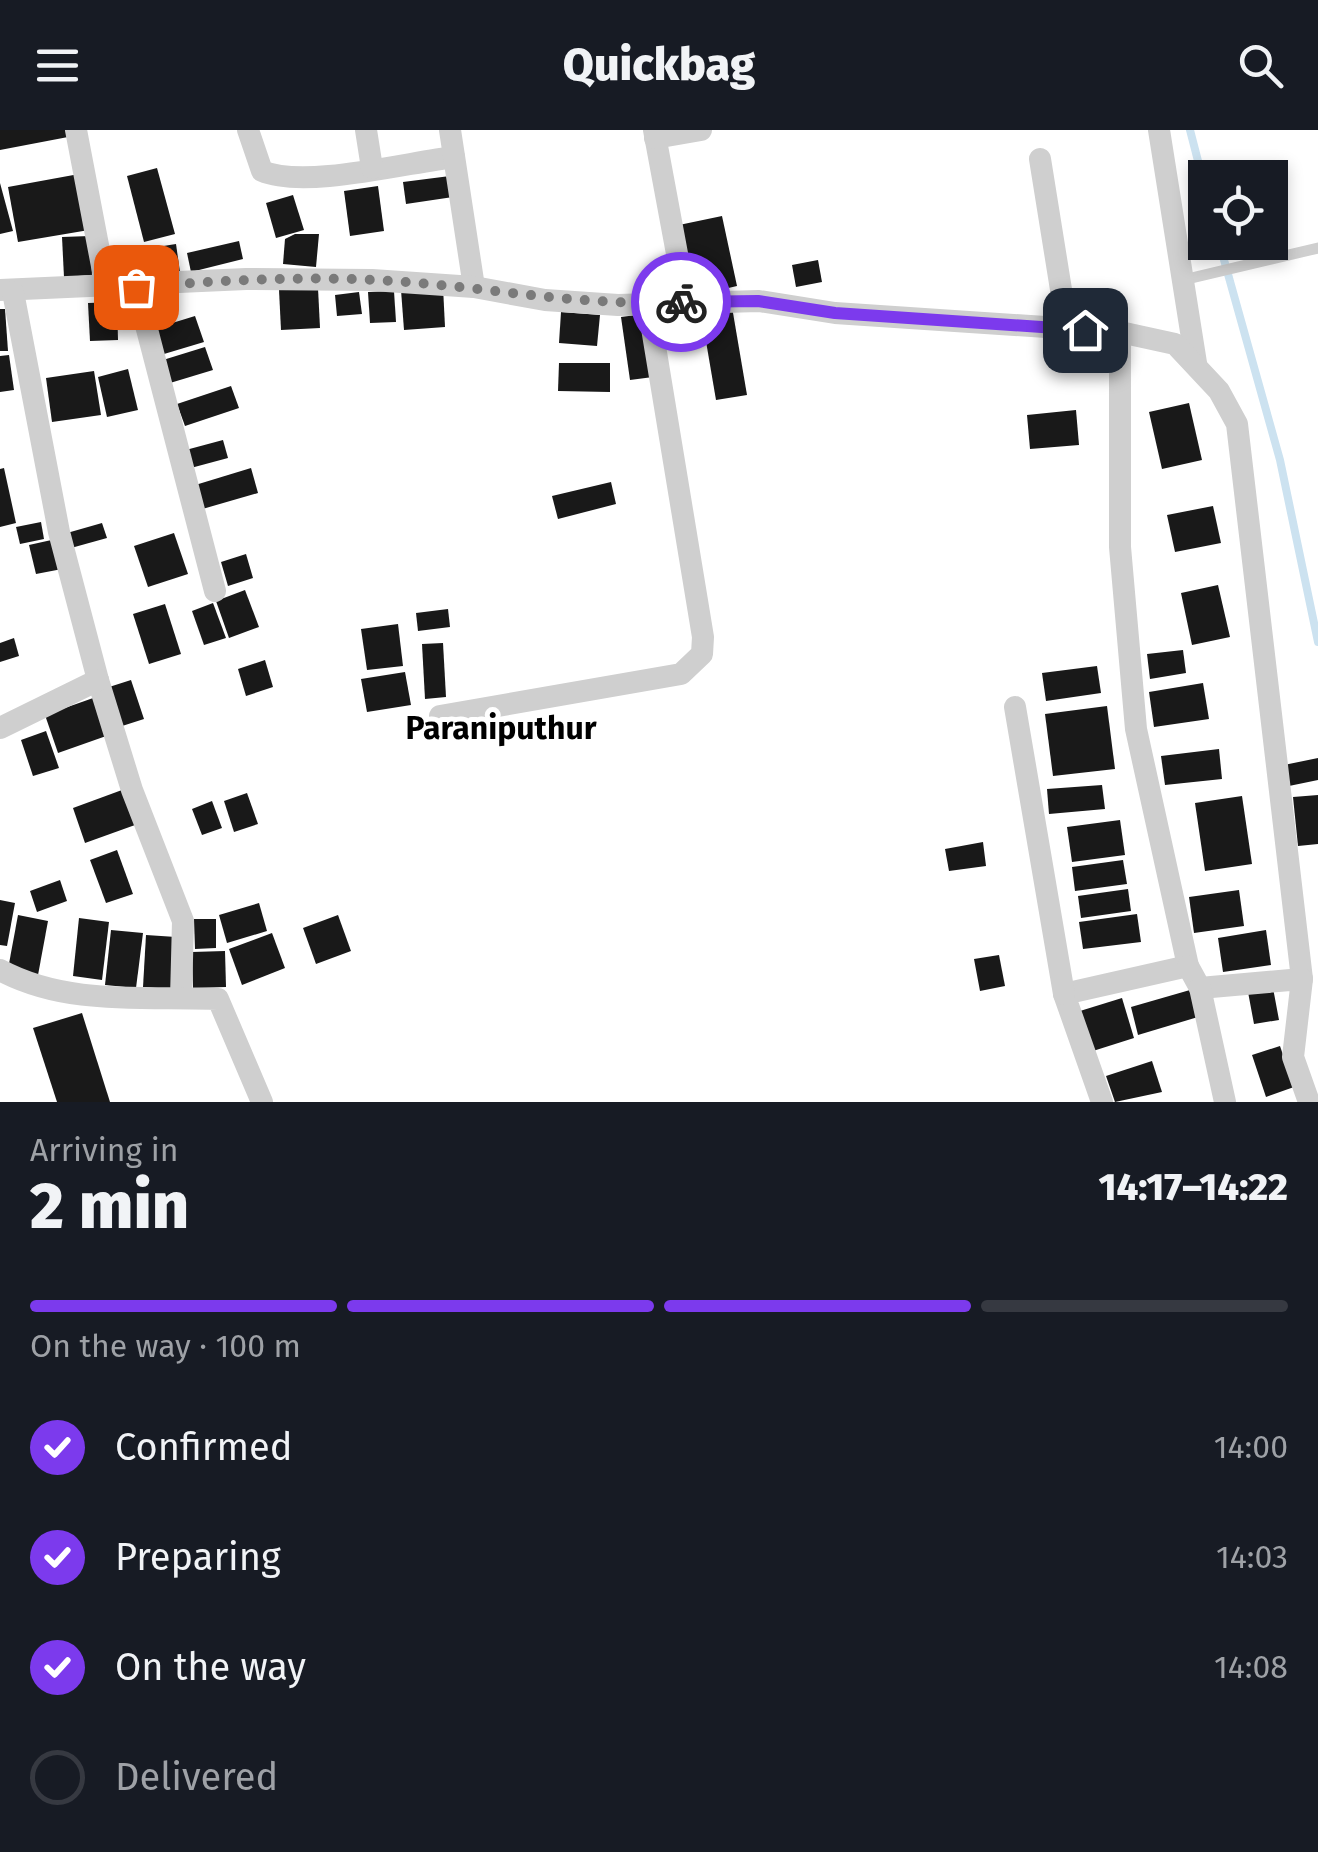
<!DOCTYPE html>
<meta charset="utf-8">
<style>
:root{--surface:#171b24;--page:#242831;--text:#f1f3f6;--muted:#9ea1a6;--line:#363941;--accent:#7c3aed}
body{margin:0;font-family:"Fira Sans",sans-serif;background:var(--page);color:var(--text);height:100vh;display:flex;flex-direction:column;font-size:38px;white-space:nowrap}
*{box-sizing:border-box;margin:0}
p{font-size:32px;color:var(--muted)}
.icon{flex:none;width:55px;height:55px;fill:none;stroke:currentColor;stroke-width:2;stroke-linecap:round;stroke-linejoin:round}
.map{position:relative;height:972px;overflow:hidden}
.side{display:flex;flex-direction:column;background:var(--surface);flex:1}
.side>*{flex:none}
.buttons{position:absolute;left:1188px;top:30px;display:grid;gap:20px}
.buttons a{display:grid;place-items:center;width:100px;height:100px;border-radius:0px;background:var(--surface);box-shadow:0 5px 15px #0003;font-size:50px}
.pin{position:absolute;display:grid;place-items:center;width:85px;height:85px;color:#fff;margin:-42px;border-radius:20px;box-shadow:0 5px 15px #0006}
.courier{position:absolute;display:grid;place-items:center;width:100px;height:100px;margin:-50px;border:8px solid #7c3aed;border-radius:50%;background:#fff;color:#222;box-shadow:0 2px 12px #0007}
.summary em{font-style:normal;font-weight:800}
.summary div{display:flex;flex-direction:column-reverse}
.summary{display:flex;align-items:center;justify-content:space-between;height:170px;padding:0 30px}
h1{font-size:65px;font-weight:800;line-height:75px}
.bar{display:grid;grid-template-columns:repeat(4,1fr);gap:15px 10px;align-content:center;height:120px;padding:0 30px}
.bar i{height:12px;border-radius:8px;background:var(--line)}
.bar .on{background:var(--accent)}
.bar p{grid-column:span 4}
ol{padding:0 30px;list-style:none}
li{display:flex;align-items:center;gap:30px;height:110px}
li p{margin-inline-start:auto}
li .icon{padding:10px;border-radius:50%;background:var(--accent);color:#fff;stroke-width:4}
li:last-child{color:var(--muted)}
li i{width:55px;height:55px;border:5px solid var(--line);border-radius:50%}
header{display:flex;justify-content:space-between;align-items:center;height:130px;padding:0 30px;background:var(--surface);font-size:45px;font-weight:800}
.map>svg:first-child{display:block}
</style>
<header><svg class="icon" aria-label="menu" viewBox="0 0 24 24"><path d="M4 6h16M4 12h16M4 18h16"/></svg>Quickbag<svg class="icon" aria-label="search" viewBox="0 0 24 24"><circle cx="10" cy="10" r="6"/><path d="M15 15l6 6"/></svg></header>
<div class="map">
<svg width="1318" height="972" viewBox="0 0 1318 972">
<rect width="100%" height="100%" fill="#fff"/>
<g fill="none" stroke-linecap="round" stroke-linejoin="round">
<g stroke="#cce2f0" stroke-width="8">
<polyline points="1190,0 1205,58"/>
<polyline points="1219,112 1280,330 1318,512"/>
</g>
</g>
<g fill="#191919">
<polygon points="0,0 67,0 68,7 0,20"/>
<polygon points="157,38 175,104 144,112 127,46"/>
<polygon points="79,44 89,100 18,112 8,57"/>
<polygon points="450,46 453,67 406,74 403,52"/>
<polygon points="0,53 13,101 0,104"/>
<polygon points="378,56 384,101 350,106 344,61"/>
<polygon points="293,65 304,100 276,108 266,73"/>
<polygon points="722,86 737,156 694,166 679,95"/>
<polygon points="295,104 319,104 316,137 283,134 285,109"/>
<polygon points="90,106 92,145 64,147 62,107"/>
<polygon points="239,111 243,129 191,142 187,123"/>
<polygon points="176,114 180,142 129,150 125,122"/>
<polygon points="818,130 822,152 796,157 792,135"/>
<polygon points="443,157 445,197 404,200 401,160"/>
<polygon points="318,158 320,198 281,200 279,160"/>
<polygon points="394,161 396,192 370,193 368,162"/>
<polygon points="359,162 362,184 337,186 335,165"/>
<polygon points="117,172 118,210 90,211 88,173"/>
<polygon points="732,177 747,265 716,270 701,182"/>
<polygon points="0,179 5,179 8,221 0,221"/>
<polygon points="561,182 600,185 597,216 559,213"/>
<polygon points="644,184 653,247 630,250 621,187"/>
<polygon points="195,186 204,212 164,224 156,198"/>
<polygon points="205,217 213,240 170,253 163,230"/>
<polygon points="9,225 14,260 0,262 0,226"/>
<polygon points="559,233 610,233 610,262 558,261"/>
<polygon points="128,239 138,280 107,287 98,247"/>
<polygon points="94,241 101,285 52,292 46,248"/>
<polygon points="231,256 239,278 185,296 177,274"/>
<polygon points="1189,273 1202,330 1162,339 1149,282"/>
<polygon points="1076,280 1079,315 1030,319 1027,285"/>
<polygon points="223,310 228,328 187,339 182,321"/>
<polygon points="4,338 16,393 0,397 0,339"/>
<polygon points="251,338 258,363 199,380 192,356"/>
<polygon points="611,352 616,374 558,389 552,366"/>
<polygon points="1213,376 1221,413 1175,422 1167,385"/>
<polygon points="41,392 44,409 20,414 16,397"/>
<polygon points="102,393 107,408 71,418 67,403"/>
<polygon points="174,403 188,444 148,457 134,416"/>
<polygon points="56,409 62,439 36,444 29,415"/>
<polygon points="246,424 253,448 228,456 221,432"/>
<polygon points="1218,455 1230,507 1192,515 1181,463"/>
<polygon points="245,460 259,497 229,508 216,471"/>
<polygon points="213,473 226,508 204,515 192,481"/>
<polygon points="165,474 181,524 149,534 133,484"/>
<polygon points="448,479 450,497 418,501 416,483"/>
<polygon points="398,494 403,536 367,540 361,499"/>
<polygon points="14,508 19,526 0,532 0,513"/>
<polygon points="443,513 446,567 425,569 422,514"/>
<polygon points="1183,520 1186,543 1150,549 1147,524"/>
<polygon points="265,530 273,557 246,566 238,539"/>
<polygon points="1097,536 1101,563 1046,571 1042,543"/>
<polygon points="405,542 411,575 367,582 361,549"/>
<polygon points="131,550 144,589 119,597 106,558"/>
<polygon points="1203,553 1209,589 1154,597 1149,562"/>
<polygon points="96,567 109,605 58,623 45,585"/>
<polygon points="1107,576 1115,639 1053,646 1045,584"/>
<polygon points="46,601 59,638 33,646 21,610"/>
<polygon points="1219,619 1222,649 1165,655 1161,626"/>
<polygon points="1318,628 1318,650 1289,656 1284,635"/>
<polygon points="1102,655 1105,679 1049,684 1047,659"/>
<polygon points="122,660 135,695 85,713 73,678"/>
<polygon points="247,663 258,694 234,702 224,671"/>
<polygon points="1318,665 1318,714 1298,716 1293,667"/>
<polygon points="1242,666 1252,734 1205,741 1195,673"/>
<polygon points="212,671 222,698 202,705 192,679"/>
<polygon points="1120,690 1125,725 1072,732 1067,697"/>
<polygon points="983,712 986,736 949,741 945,719"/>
<polygon points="117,720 133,764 106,773 90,730"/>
<polygon points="1123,730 1127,754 1075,761 1072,737"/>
<polygon points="60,750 67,771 37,782 30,761"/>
<polygon points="1128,759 1131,781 1081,788 1078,766"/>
<polygon points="1239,760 1244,796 1194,803 1189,767"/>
<polygon points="0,770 15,773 7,816 0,815"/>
<polygon points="259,773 267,801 227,813 219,785"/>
<polygon points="1137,784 1141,812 1083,819 1079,792"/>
<polygon points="18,785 48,791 38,845 8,839"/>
<polygon points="338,785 351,821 316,834 303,798"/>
<polygon points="79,788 109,792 102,850 73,846"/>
<polygon points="194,789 216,789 216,818 195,819"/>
<polygon points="111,800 143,803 136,858 105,855"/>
<polygon points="1266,800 1271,835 1223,842 1218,808"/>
<polygon points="272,803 285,838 242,855 229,819"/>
<polygon points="146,805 176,807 173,859 143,857"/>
<polygon points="225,821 226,857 193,858 192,822"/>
<polygon points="999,825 1005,856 980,861 974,829"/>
<polygon points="1273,858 1279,890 1254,894 1248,862"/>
<polygon points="1190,860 1198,887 1138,905 1131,877"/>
<polygon points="1122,868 1134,908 1093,921 1080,881"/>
<polygon points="82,883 110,972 57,972 33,898"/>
<polygon points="1280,916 1294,957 1266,967 1252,925"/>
<polygon points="1152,931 1162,962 1115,972 1106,946"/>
</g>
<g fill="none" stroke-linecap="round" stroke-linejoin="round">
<polyline stroke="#cfcfcf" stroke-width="11" points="1183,150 1318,118"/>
<g stroke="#cfcfcf" stroke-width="22">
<polyline points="76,0 106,157"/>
<path d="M248 0 262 41C304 59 405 33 454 27"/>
<polyline points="366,0 372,38"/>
<polyline points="450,0 474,157"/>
<polyline points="654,0 686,172"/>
<polyline points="1159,0 1196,233"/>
<polyline points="655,8 701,0"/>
<polyline points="1040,29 1063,172 1099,186 1120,202 1175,214 1219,261 1237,294 1302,849"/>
<polyline points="136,157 215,461"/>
<polyline points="0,160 246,149 372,150 474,157 545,170 618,175 759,171 835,183 1120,202 1120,417 1136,599 1188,836 1064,864 1102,972"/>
<polyline points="13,162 59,402 98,550 132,660 183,791 181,868"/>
<polyline points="1015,577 1064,864"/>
<polyline points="440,586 681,544 702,524 703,507 648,174"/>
<polyline points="0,598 98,550"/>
<polyline points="1188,836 1200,858 1302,849 1293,927 1309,972"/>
<path d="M0 840C67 876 144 866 218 869L262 972"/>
<polyline points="1200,858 1225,972"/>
</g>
</g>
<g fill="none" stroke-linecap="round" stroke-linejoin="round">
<path stroke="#7a7a7a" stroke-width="10" stroke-dasharray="0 18" d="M136 157C216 151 295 146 375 150 478 155 577 177 681 172"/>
<polyline stroke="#7c3aed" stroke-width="12" points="681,172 758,171 835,183 1085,200"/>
</g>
<g text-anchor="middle" stroke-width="10" stroke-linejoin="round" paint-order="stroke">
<g font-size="32" font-weight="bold" fill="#000" stroke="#fff">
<text x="501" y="609">Paraniputhur</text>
</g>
</g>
</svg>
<div class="buttons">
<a><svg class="icon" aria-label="locate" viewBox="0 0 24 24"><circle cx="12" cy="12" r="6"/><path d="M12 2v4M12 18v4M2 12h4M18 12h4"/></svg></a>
</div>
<div class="pin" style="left:136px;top:157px;background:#ea580c"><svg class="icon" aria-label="bag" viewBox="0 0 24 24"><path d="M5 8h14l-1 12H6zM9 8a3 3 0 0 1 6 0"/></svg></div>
<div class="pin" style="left:1085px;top:200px;background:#1f2937"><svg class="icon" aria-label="home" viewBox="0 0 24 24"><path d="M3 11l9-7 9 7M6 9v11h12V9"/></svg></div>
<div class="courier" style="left:681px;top:172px"><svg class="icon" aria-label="bike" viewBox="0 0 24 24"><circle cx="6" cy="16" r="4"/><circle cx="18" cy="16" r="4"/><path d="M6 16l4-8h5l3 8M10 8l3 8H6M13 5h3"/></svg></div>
</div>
<section class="side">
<div class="summary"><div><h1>2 min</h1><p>Arriving in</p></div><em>14:17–14:22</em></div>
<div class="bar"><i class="on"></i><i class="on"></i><i class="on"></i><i></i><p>On the way · 100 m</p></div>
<ol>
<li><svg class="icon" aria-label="check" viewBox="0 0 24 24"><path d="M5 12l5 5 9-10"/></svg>Confirmed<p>14:00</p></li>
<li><svg class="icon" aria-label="check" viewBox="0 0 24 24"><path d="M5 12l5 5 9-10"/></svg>Preparing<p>14:03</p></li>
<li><svg class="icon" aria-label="check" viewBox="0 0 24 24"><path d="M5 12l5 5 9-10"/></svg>On the way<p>14:08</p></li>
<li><i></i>Delivered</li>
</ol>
</section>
